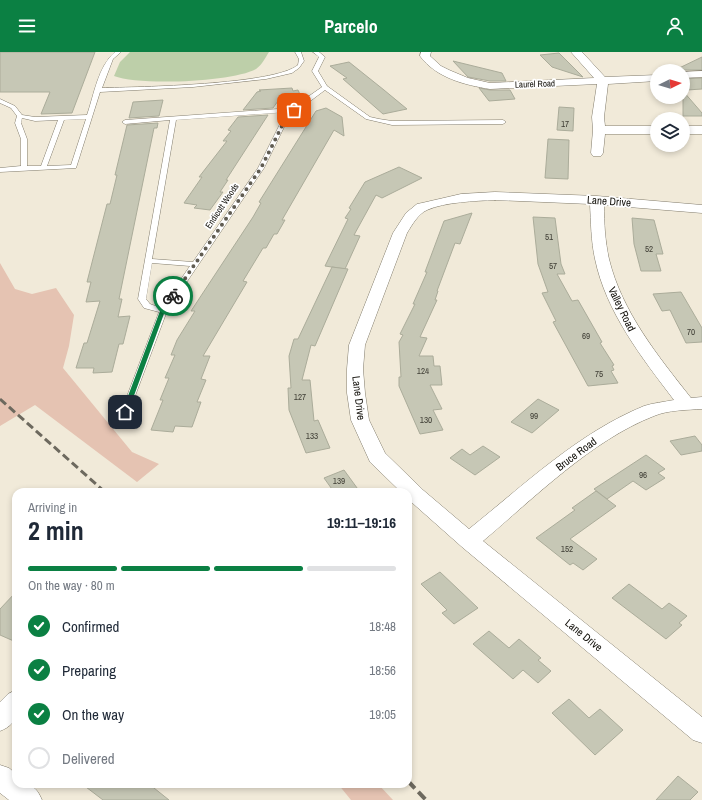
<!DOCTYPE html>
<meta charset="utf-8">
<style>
:root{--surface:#fff;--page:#f2f2f3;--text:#1f2937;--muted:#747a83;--line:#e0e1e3;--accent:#0b8043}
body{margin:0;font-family:"Archivo Narrow",sans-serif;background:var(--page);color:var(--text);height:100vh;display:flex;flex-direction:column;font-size:15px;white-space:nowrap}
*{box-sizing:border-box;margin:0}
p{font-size:13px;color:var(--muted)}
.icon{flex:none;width:22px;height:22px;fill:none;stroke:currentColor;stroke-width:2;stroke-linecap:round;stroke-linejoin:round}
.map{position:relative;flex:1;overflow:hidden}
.panel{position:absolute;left:12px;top:436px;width:400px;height:300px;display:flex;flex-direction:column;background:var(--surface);border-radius:12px;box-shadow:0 2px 6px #0003}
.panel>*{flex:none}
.needle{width:26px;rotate:85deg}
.tools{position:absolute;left:650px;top:12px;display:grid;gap:8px}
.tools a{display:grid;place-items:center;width:40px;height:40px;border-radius:50%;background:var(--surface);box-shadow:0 2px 6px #0003;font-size:20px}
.pin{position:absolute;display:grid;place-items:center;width:34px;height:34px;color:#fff;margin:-17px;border-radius:8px;box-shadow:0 2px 6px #0006}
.courier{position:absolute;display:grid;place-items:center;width:40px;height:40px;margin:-20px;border:3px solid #0b8043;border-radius:50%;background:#fff;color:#222;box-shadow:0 1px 5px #0007}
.overview em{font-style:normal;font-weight:800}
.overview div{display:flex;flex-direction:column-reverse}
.overview{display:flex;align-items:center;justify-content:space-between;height:68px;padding:0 16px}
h1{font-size:26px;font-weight:800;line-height:30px}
.bar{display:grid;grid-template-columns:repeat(4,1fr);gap:6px 4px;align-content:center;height:48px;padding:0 16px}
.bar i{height:5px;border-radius:3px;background:var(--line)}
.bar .on{background:var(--accent)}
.bar p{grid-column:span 4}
ol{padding:0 16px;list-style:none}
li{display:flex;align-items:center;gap:12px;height:44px}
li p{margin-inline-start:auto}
li .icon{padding:4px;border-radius:50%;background:var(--accent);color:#fff;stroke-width:4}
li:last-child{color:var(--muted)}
li i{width:22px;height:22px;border:2px solid var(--line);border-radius:50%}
header{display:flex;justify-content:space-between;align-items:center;height:52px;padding:0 16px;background:var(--accent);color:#fff;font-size:18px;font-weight:800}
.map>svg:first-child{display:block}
</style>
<header><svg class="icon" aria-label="menu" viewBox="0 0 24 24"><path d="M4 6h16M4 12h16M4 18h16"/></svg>Parcelo<svg class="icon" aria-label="person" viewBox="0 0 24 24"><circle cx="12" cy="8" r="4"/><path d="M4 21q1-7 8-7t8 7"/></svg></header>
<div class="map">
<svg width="702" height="748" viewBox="0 0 702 748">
<rect width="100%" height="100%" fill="#f1ead9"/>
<g fill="#e5c3b2">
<polygon points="0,211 15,237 32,242 56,236 74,263 69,294 63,316 132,400 159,412 137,430 35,353 0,374"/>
<polygon points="338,732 378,732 393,748 351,748"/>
</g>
<path fill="#bdcfa9" d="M130 0H269C265 6 262 13 256 17 233 30 139 34 114 24L120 10Z"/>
<g fill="#c6c7b5" stroke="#abac9a">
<polygon points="0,0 95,0 72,61 41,62 50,40 0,40"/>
<polygon points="559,1 583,25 552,15 540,3"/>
<polygon points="702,5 702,18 675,18"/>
<polygon points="453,9 502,21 506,29 490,29 468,25"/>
<polygon points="349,10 384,38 407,57 383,62 343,27 347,26 330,14"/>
<polygon points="702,26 702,37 687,38 686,34 683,34 683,27"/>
<polygon points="292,36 293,39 298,38 302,47 291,55 288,55 278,49 273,56 243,58 257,40 261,39 259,38"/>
<polygon points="479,36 490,38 510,38 515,47 489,49"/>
<polygon points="683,39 702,61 702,64 683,64"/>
<polygon points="163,48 159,64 129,66 133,50"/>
<polygon points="559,55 574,56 573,79 557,78"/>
<polygon points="326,56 342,65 344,84 334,78 282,168 285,168 277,182 274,182 266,196 263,196 243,229 247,230 203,304 210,304 201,327 206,328 197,350 201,350 192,375 175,374 173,380 151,378 163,348 160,348 169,326 165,326 175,303 171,303 177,288 195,259 191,259 253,165 261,151 259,150 316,59"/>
<polygon points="268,63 226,128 228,128 220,140 223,140 210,158 194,156 197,153 184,151 202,125 199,125 227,89 223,89 231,79 228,78 238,65"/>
<polygon points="158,71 157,76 154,76 119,247 122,247 118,265 130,264 123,292 119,292 112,320 93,321 94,316 76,316 84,291 87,291 100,249 86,250 91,230 87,230 107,152 110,152 117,123 115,123 127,73"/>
<polygon points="548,87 569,88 568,127 545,126"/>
<polygon points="399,115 422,126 382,146 376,143 354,183 360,184 345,217 325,214 348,167 345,166 351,157 349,156 365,130"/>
<polygon points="472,161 460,192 455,191 437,239 438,239 435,248 437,248 420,285 427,286 419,304 433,304 434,314 440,314 442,333 430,333 442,357 433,358 443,378 420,382 399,334 399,325 401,325 399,290 403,283 400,282 415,252 413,252 427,220 425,220 444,169"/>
<polygon points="533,165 555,166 561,212 565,222 557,222 572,249 578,248 602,290 600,291 614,313 612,314 614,318 611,319 618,331 588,334 553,270 556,269 542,241 548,240 538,212"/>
<polygon points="632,166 654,168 663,202 656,202 661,219 641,219 634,192"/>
<polygon points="332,215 348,217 315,294 311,293 302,328 310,328 314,369 318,368 330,396 306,401 289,358 288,336 291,336 289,304 294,287 298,287"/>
<polygon points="681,240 702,276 702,290 686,291 670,258 662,259 653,242"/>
<polygon points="538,347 559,358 532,381 511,370"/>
<polygon points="695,384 702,393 702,399 681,403 670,389"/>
<polygon points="483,394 500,405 475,423 450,406 462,397 470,403"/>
<polygon points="646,403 665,417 658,421 665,426 646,438 633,429 607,447 594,437"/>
<polygon points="344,418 360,440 334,440 324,426"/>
<polygon points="596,439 616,454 570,487 597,507 583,518 573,511 570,513 536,486 575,458 572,456"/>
<polygon points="440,520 478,556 454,572 442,561 447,558 421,532"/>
<polygon points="629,532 662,557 669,551 687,564 679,571 682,573 666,587 612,546"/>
<polygon points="16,540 16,590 0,583 0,557"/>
<polygon points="489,579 509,596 519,587 541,606 538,608 551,619 538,631 523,618 513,627 473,592"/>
<polygon points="569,647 589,666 600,657 623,678 595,703 552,661"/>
<polygon points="678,724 698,740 690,748 656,748"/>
<polygon points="82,732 149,732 169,748 103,748"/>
</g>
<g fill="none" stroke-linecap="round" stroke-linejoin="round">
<g stroke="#827c6c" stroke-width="1">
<g id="lane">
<path d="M115 0H121L113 7 102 36C138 35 274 33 298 13L299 7 295 0H301L304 9 299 16 292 21 266 27 193 35 100 40 76 116 0 120V116L21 114V87L15 71 17 64 11 56 0 51V47L15 54 22 63 35 65 87 63C94 43 98 14 115 0ZM22 66 35 69 58 68 41 114H27V87L21 71ZM86 67 71 113 47 114 64 68Z"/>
<path d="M313 0H319L325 5 318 19 327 34 370 65 379 67 392 69 503 68 506 70 503 72 392 73 366 67 325 38 289 65 264 116 167 259 129 360 125 363 122 362 121 360 159 260 144 256 138 247 170 68 125 72 122 70 125 68 292 56 322 35 312 19 319 5ZM288 60 284 64 258 116 193 210 152 207 176 68ZM152 211 190 214 161 256 150 252 146 247Z"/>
</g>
</g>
<g stroke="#827c6c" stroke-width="1">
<g id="street">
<path d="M421 0H431L430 4 441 14 449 18 468 26 490 31 594 26 571 0H582L605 25 657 23V29L608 32 604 65 605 74H657V82H605L603 101 601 104H593L591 101 593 78 592 65 597 32 490 37C465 33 436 26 420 4Z"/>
<polygon points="702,19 702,25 683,26 683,20"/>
<rect x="683" y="74" width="19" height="8"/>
<path d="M495 140 597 144 702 153V161L604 153C604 171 605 189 609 207 622 260 658 304 691 346L702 345V357C687 358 668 358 654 364 592 388 534 446 483 489L702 665V691L693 688 462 495 409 448 408 440H401L370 410 351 368 347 341V317L349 293 393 181 406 161 417 152 422 151 461 142ZM495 148 590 152C591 170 591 189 595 207 606 260 642 306 674 348 664 350 653 351 644 354 578 381 524 433 469 477L423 438 385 401 369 368 365 341 363 317 365 293 407 181C412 173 418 162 427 158 445 150 475 149 495 148Z"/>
<path d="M16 638C16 657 21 671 0 679V650L8 642Z"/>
<path d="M0 713 9 716 16 722V732C31 732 36 734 42 748H9L0 741Z"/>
</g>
</g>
<use href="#lane" fill="#fff" fill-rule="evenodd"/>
<use href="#street" fill="#fff" fill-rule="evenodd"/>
<polyline stroke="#6d695e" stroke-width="3" stroke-dasharray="8 4" stroke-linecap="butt" points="0,347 105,440"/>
<polyline stroke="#6d695e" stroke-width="4" stroke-dasharray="10 5" stroke-linecap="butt" points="408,729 426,748"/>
</g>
<polygon fill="#0b8043" points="171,243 175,244 165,259 128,360 123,361 122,360 160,259"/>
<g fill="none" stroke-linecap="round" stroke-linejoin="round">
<polyline stroke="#605c52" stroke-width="4" stroke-dasharray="0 7.2" points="173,244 261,116 287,64 294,58"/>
</g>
<g text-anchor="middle" stroke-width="3.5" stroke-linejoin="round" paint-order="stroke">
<g font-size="9" fill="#12100a" stroke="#fff">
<text transform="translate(535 32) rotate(-2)" y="3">Laurel Road</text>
<text transform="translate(222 154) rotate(-56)" y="3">Endicott Woods</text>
</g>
<g font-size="9" fill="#3f3e35">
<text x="565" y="75">17</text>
<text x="549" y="188">51</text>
<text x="649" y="200">52</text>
<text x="553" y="217">57</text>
<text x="691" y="283">70</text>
<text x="586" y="287">69</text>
<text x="423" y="322">124</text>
<text x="599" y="325">75</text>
<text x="300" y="348">127</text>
<text x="534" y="367">99</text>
<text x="426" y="371">130</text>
<text x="312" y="387">133</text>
<text x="643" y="426">96</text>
<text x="339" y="432">139</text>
<text x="567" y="500">152</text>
</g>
<g font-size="11" fill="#12100a" stroke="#fff">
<text transform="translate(609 149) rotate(4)" y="4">Lane Drive</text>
<text transform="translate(622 257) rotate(64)" y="4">Valley Road</text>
<text transform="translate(359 346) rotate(83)" y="4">Lane Drive</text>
<text transform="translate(576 402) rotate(-37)" y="4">Bruce Road</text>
<text transform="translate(584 583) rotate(39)" y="4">Lane Drive</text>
</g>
</g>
</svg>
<div class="tools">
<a><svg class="needle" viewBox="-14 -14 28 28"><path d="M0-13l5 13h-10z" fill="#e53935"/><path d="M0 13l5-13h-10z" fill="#747a83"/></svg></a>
<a><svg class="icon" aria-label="layers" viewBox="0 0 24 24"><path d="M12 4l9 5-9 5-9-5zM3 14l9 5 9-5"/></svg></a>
</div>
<div class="pin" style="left:294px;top:58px;background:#ea580c"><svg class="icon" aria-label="bag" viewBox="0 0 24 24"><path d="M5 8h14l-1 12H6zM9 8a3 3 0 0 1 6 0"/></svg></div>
<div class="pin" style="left:125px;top:360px;background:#1f2937"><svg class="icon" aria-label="home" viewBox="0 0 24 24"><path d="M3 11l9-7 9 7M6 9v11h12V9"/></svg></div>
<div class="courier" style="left:173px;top:244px"><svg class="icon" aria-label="bike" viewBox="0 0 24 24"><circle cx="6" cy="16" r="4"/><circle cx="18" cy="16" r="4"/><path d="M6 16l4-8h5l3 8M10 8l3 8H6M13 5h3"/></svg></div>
<section class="panel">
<div class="overview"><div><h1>2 min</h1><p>Arriving in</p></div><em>19:11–19:16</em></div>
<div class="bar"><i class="on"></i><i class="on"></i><i class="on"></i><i></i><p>On the way · 80 m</p></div>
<ol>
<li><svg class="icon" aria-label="check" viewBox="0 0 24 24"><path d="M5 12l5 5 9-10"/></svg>Confirmed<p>18:48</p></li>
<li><svg class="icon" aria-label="check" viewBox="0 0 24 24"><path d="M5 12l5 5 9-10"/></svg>Preparing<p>18:56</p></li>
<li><svg class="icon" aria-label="check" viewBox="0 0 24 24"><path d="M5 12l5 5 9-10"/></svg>On the way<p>19:05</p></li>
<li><i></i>Delivered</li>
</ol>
</section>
</div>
